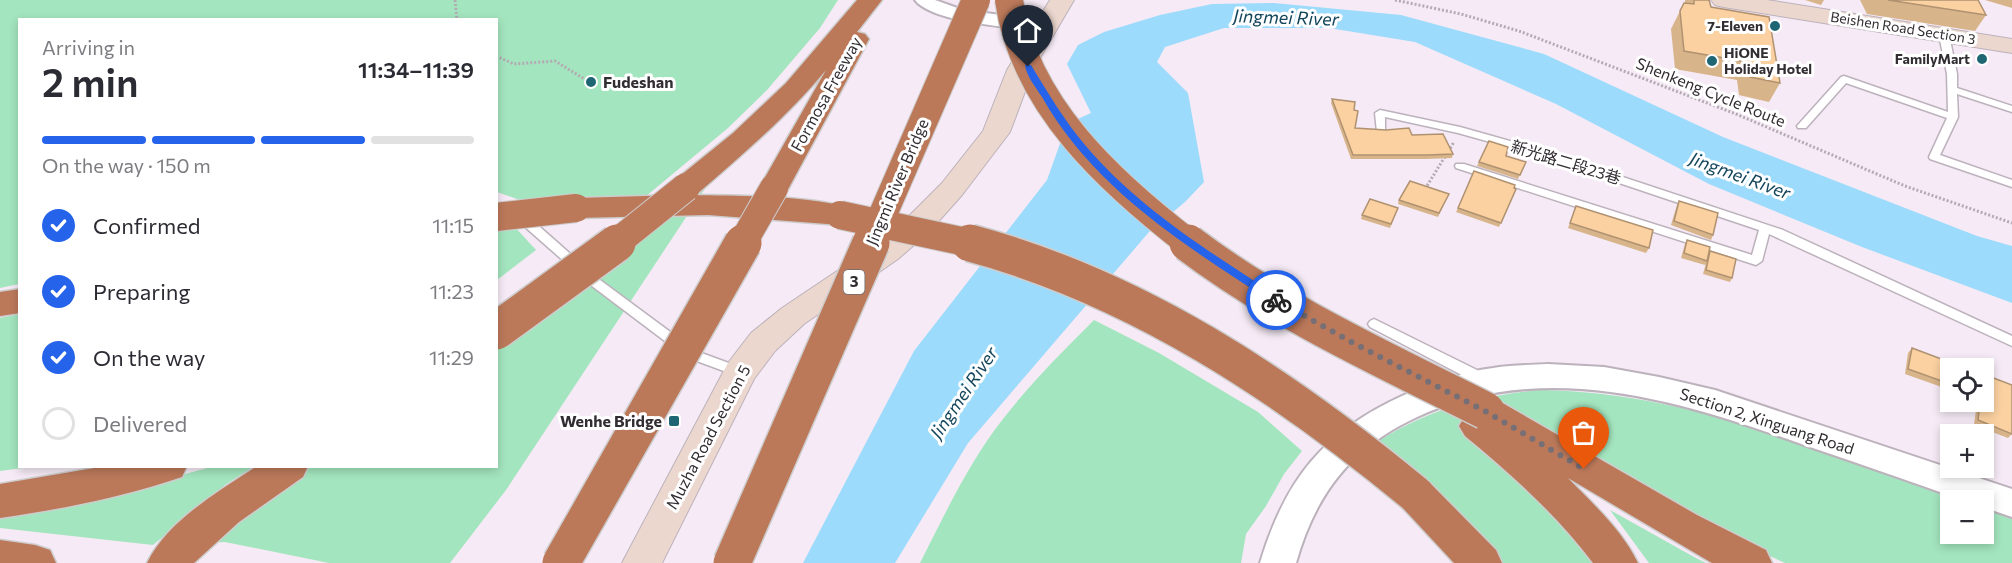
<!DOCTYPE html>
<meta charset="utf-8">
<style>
:root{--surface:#fff;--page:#f7f7f7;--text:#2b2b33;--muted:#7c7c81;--line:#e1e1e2;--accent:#2563eb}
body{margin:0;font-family:Commissioner,"Noto Sans TC",sans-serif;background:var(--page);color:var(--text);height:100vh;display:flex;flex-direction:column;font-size:22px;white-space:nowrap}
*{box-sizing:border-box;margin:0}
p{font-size:20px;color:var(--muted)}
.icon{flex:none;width:33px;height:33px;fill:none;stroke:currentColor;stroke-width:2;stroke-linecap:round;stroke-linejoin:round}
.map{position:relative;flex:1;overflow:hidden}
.sheet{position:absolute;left:18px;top:18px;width:480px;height:450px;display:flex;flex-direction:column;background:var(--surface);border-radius:0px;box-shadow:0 3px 9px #0003}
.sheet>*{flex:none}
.fabs{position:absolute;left:1940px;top:358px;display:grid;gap:12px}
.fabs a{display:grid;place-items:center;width:54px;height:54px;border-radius:0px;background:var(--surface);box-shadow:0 3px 9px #0003;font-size:30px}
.pin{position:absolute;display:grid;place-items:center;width:51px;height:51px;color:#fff;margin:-62px -26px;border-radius:50% 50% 50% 0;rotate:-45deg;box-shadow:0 0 6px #0007}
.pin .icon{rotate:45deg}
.courier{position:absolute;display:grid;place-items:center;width:60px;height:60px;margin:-30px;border:4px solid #2563eb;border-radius:50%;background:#fff;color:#222;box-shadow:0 2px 8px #0007}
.summary em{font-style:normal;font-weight:600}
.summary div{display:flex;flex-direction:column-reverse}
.summary{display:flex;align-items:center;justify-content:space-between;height:102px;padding:0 24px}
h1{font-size:39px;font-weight:600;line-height:45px}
.bar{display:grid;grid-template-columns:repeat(4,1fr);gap:9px 6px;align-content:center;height:72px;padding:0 24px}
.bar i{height:8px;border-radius:4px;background:var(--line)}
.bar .active{background:var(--accent)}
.bar p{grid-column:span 4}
ol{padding:0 24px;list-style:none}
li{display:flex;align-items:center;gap:18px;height:66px}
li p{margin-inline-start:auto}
li .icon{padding:6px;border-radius:50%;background:var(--accent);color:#fff;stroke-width:4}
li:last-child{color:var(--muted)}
li i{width:33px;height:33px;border:3px solid var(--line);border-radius:50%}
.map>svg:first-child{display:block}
</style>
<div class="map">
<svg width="2012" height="563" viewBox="0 0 2012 563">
<rect width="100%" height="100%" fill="#f5eaf5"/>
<g fill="#a3e5be">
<polygon points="0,0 838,0 820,28 767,90 728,128 645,197 534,205 497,192 496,20 20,20 19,284 0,288"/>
<polygon points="706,187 506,490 450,563 329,563 225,542 206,543 309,467 496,466 497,341 656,228"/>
<polygon points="513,225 536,250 497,280 497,228"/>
<polygon points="19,314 20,466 30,467 0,471 0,318"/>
<path d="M1094 320 1159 353 1258 412 1302 451 1284 474 1266 506 1246 534 1241 563H920C945 514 969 462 1003 419 1031 383 1062 352 1094 320Z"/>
<path d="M1540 390C1689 392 1825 452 1964 501H1950V534H1983V508L2012 518V563H1785L1732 538 1481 441 1600 563H1502L1472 532 1370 446C1426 410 1475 396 1540 390Z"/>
<polygon points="211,467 253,467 225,485 153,545 0,528 0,518 86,501"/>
<polygon points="1610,510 1694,557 1706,563 1649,563"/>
</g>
<polygon fill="#9cdbfb" points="1274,3 1401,15 1544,54 1723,137 1977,236 2012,246 2012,303 1862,247 1709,184 1556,104 1415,42 1329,28 1224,28 1165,47 1157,62 1188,93 1204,182 1185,202 1149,232 968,443 895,563 803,563 914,351 1047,180 1067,124 1091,113 1067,64 1078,45 1104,32 1160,15 1212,4"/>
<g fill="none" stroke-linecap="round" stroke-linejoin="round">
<g stroke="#bcb2bc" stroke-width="3">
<g id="service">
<polygon points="1944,32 1949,35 1957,74 1957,88 2012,106 2012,112 1957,94 1958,117 1940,155 2012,180 2012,187 1930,159 1929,157 1947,118 1846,83 1806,128 1798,128 1797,126 1841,77 1844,76 1948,112 1947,74 1939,35"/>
<polygon points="1380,110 1460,127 1538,149 1783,230 2012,336 2012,346 1769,234 1762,261 1756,265 1456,168 1455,166 1456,164 1464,164 1752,255 1759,230 1530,153 1458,133 1385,117 1385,132 1377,132 1375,113"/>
<polygon points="520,212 524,213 600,280 696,351 745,369 747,372 745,375 740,377 686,357 592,286 516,219 514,216 516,213"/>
<polygon points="1374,319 1489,376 1491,380 1489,384 1479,384 1370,327 1368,324 1370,321"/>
</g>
</g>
<g stroke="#bcb2bc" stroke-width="4">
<path id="minor" d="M915 0H935L963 10 1046 21 1052 22 1055 26 1052 30 1046 31C1017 28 932 23 915 0Z"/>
</g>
<g stroke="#bcb2bc" stroke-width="4">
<path id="tertiary" d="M1548 364 1604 367 1659 377 1715 390 2012 489V517L1983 507V501H1965C1913 482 1860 464 1807 446 1680 401 1545 357 1415 418 1351 448 1315 495 1296 563H1260C1285 480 1323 432 1402 396 1431 383 1462 372 1493 368 1511 365 1530 365 1548 364Z"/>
</g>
<g stroke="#bcb2bc" stroke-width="2">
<g id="secondary">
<polygon points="1050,0 1074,0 1033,70 1010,132 962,195 929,232 898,259 804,324 775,351 754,379 662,563 622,563 728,363 751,333 782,308 876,245 907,218 942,183 983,131 1007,70"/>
<polygon points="1711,0 1767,0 2012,39 2012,53 1723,7 1715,5"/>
</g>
</g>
<g stroke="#cecdce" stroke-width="3">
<g id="motorway">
<path d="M857 0H882L857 32 865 34 869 39 785 195 774 198 763 195 759 188 826 70C788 116 742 155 697 194L692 195C740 196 804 195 851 208L855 215 851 222 840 225 708 215 576 218 565 215 561 208 565 201 576 198 680 195 675 194 671 187 675 180 733 133 786 83Z"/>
<polygon points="20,289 20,313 0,316 0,292"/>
<path d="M1486 397 1499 401 1697 515 1766 550 1772 563H1712L1568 478C1593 504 1622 530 1638 563H1593C1556 514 1512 475 1465 436L1459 426 1465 416 1469 414 1467 411 1473 401Z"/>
<path d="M106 466H187L182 477C123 497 62 509 0 518V484Z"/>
<path d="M257 466H308L303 477 239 522 194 563H147C168 520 218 492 257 466Z"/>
<polygon points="1415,477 1429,482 1496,550 1502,563 1454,563 1401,506 1395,494 1401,482"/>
<polygon points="0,540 35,545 50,550 56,563 0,563"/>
</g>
</g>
<g stroke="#b3aab3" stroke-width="3" stroke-dasharray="2 2" stroke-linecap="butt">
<polyline points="455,0 457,20"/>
<polyline points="1395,0 1461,14 1519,31 1736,114 1905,186 2012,223"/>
<polyline points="496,56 514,64 555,61 591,83"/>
<polyline points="1425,189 1454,142"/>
</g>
<use href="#service" fill="#fff" fill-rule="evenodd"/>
<use href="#minor" fill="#fff" fill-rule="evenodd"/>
<use href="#tertiary" fill="#fff" fill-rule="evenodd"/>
<use href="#secondary" fill="#ebd7ce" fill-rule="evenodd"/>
<use href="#motorway" fill="#bb795a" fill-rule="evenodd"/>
<g stroke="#cecdce" stroke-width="30" stroke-linecap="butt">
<g id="motorway-bridge-far1">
<path d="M1009 0C1024 105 1111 183 1190 244"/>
<polyline points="840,215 975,244"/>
<polyline points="496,217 576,208"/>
<polyline points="615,244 686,187"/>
<polyline points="742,244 774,188"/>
<polyline points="870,244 976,0"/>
</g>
</g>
<g stroke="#cecdce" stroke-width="40" stroke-linecap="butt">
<g id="motorway-bridge">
<path d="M970 243C1137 288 1283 385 1415 494"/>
<path d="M1188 243C1279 312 1385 360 1486 411"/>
<polyline points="496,331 617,243"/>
<polyline points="561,563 743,243"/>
<polyline points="732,563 871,243"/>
</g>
</g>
<use href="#motorway-bridge-far1" stroke="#bb795a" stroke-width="28"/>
<use href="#motorway-bridge" stroke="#bb795a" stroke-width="37"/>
</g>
<g fill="#d8b48a">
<polygon points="1685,0 1709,0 1711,7 1780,83 1769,102 1739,95 1737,80 1675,69 1671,29 1684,3 1685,3"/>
<polygon points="1805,0 1824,0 1821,5"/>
<polygon points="1860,0 1978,0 1986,15 1975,31 1867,14"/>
<polygon points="1985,0 2012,0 2012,8"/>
<polygon points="1332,99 1354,110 1355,128 1412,135 1453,154 1452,158 1426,159 1351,159 1331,103"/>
<polygon points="1506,156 1526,162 1518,179 1477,166 1479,162"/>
<polygon points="1514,188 1516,189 1499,227 1456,212 1458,208"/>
<polygon points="1449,194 1438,217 1398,204 1399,200"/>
<polygon points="1679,201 1713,235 1711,240 1671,225 1677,205"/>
<polygon points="1576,206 1649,248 1646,253 1568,228"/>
<polygon points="1398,208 1390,228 1361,219 1362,215"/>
<polygon points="1687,240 1709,253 1732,278 1730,282 1703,274 1706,263 1705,265 1681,258 1685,244"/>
<polygon points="1912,348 1950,369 1950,390 1905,374 1908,353"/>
<polygon points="1977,402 1983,402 2012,434 2008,438 1974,425"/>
</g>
<g fill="#fbd1a1" stroke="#b09271" stroke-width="1.5">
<polygon points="1694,0 1709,0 1711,7 1769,17 1780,83 1750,77 1747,62 1684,51 1680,11 1684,3 1694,4"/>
<polygon points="1888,0 1978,0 1986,15"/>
<polygon points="1332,99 1355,102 1354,110 1358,111 1355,128 1386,130 1409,128 1412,135 1443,134 1453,154 1428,155 1353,155"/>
<polygon points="1489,141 1508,147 1506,156 1526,162 1520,175 1479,162"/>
<polygon points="1474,171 1515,185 1514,188 1516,189 1501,223 1458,208"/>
<polygon points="1410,181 1449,194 1439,213 1399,200"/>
<polygon points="1370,199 1398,208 1391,224 1362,215"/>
<polygon points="1679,201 1718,213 1713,235 1674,221"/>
<polygon points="1576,206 1653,230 1649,248 1570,223"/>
<polygon points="1687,240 1710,247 1707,261 1684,253"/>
<polygon points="1710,251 1736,259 1732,278 1706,270"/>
<polygon points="1912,348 1968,369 1950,369 1950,384 1908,369"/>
<polygon points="1983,374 2012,385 2012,434 1978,420 1980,402 1983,402"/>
</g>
<path fill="#2563eb" d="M1025 65H1031C1048 93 1064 120 1085 145 1139 209 1210 252 1279 297V302H1272C1186 246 1094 189 1042 97 1036 88 1026 75 1025 65Z"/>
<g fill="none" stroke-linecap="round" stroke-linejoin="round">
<polyline stroke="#766f76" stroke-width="6" stroke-dasharray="0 10.8" points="1276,300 1357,345 1485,411 1584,469"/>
</g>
<g fill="#1e6674" stroke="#fff" stroke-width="2">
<circle cx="1775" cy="26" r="6"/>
<circle cx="1982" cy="59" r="6"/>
<circle cx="1712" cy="61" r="6"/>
<circle cx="591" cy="82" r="6"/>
<rect x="668" y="415" width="12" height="12" rx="3"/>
</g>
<g text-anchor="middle" stroke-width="6" stroke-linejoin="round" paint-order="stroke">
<g font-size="14" font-weight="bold" fill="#312d31" stroke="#fff" text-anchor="end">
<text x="1763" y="31">7-Eleven</text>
<text x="1724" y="58" text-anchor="start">HiONE<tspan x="1724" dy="16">Holiday Hotel</tspan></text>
<text x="1970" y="64">FamilyMart</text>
</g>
<g font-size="14" fill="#312d31" stroke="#fff">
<text transform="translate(1903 28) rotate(9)" y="5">Beishen Road Section 3</text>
</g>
<rect fill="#fff" stroke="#6f6c6f" stroke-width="1.5" x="843.5" y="270" width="21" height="24" rx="4.5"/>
<g font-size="15" font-weight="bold" fill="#312d31">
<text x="854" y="287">3</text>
</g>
<g font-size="16" font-weight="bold" fill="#312d31" stroke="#fff" text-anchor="start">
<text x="603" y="88">Fudeshan</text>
<text x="662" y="427" text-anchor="end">Wenhe Bridge</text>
</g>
<g font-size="16" fill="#312d31" stroke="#fff">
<text transform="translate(1711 92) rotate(22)" y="6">Shenkeng Cycle Route</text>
<text transform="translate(826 94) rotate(-61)" y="6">Formosa Freeway</text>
<text transform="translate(1566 162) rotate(17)" y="6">新光路二段23巷</text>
<text transform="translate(897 182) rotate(-67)" y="6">Jingmi River Bridge</text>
<text transform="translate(1767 421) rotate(18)" y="6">Section 2, Xinguang Road</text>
<text transform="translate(708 437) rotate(-62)" y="6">Muzha Road Section 5</text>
</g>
<g font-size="18" font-style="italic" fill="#13455b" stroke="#fff">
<text transform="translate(1286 18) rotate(2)" y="6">Jingmei River</text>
<text transform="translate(1740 176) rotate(20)" y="6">Jingmei River</text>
<text transform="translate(964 393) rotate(-56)" y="6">Jingmei River</text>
</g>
</g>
</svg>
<div class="fabs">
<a><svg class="icon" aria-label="locate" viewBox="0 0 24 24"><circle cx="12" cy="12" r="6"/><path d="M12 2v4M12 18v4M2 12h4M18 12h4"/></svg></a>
<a>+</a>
<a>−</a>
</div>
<div class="pin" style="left:1584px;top:469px;background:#ea580c"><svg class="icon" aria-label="bag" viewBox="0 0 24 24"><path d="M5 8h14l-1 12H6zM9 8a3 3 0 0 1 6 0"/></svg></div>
<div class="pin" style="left:1028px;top:67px;background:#1f2937"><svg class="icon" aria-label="home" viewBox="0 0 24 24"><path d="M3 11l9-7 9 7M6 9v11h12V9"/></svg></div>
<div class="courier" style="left:1276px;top:300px"><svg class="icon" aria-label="bike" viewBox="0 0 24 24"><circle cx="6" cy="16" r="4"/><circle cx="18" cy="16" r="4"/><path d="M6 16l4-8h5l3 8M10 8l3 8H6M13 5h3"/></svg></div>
<section class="sheet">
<div class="summary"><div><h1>2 min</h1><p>Arriving in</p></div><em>11:34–11:39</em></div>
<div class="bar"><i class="active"></i><i class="active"></i><i class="active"></i><i></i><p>On the way · 150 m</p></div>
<ol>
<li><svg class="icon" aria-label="check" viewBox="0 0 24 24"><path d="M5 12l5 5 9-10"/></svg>Confirmed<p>11:15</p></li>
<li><svg class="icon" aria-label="check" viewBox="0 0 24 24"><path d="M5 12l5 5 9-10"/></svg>Preparing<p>11:23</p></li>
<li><svg class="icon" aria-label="check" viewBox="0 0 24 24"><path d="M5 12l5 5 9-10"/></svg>On the way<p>11:29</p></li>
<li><i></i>Delivered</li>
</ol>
</section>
</div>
